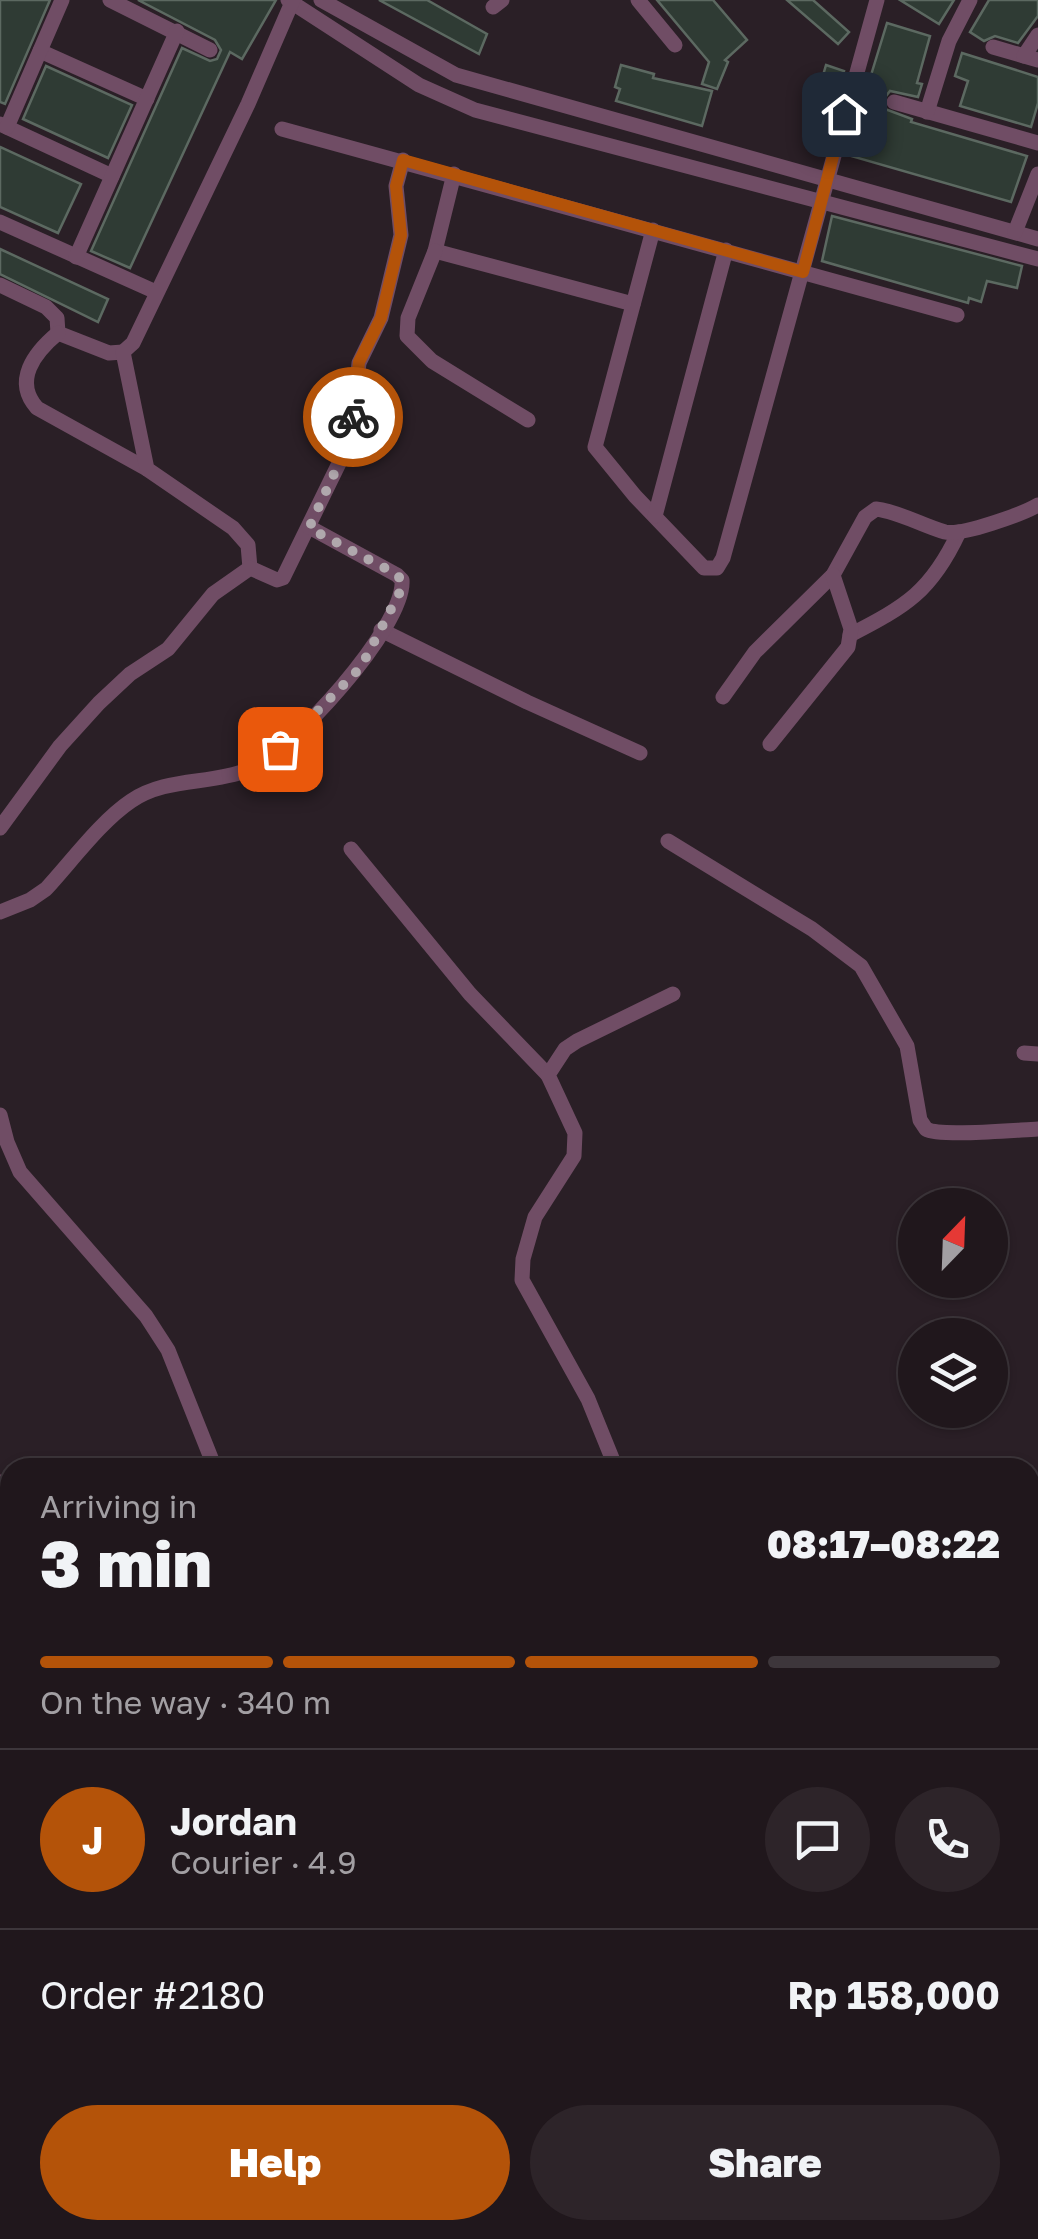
<!DOCTYPE html>
<meta charset="utf-8">
<style>
:root{--surface:#20171c;--page:#2d2429;--text:#f1f3f6;--muted:#a29fa3;--line:#3d363b;--accent:#b45309}
body{margin:0;font-family:"Golos Text",sans-serif;background:var(--page);color:var(--text);height:100vh;display:flex;flex-direction:column;font-size:38px;white-space:nowrap}
*{box-sizing:border-box;margin:0}
p{font-size:32px;color:var(--muted)}
.icon{flex:none;width:55px;height:55px;fill:none;stroke:currentColor;stroke-width:2;stroke-linecap:round;stroke-linejoin:round}
.map{position:relative;flex:1;overflow:hidden}
.panel{position:absolute;left:0px;top:1458px;width:1040px;height:782px;display:flex;flex-direction:column;background:var(--surface);border-radius:30px 30px 0 0;box-shadow:0 2px 8px #0004,0 0 0 2px var(--line)}
.panel>*{flex:none}
.needle{width:65px;rotate:23deg}
.buttons{position:absolute;left:898px;top:1188px;display:grid;gap:20px}
.buttons a{display:grid;place-items:center;width:110px;height:110px;border-radius:50%;background:var(--surface);box-shadow:0 2px 8px #0004,0 0 0 2px var(--line);font-size:50px}
.pin{position:absolute;display:grid;place-items:center;width:85px;height:85px;color:#fff;margin:-42px;border-radius:20px;box-shadow:0 5px 15px #0006}
.courier{position:absolute;display:grid;place-items:center;width:100px;height:100px;margin:-50px;border:8px solid #b45309;border-radius:50%;background:#fff;color:#222;box-shadow:0 2px 12px #0007}
.headline em{font-style:normal;font-weight:800}
.headline div{display:flex;flex-direction:column-reverse}
.headline{display:flex;align-items:center;justify-content:space-between;height:170px;padding:0 40px}
h1{font-size:65px;font-weight:800;line-height:75px}
.bar{display:grid;grid-template-columns:repeat(4,1fr);gap:15px 10px;align-content:center;height:120px;padding:0 40px}
.bar i{height:12px;border-radius:8px;background:var(--line)}
.bar .current{background:var(--accent)}
.bar p{grid-column:span 4}
.line{display:flex;align-items:center;gap:25px;padding:0 40px;border-top:2px solid var(--line)}
.line div{flex:1}
.round{display:grid;place-items:center;flex:none;width:105px;height:105px;border-radius:52px;background:var(--page)}
.cta{display:flex;gap:20px;margin-top:auto;padding:20px 40px}
.cta a{flex:1;height:115px;border-radius:60px;background:var(--accent);color:#fff;font-size:40px;font-weight:800;line-height:115px;text-align:center}
.cta a+a{background:var(--page);color:var(--text)}
.map>svg:first-child{display:block}
</style>
<div class="map">
<svg width="1038" height="2239" viewBox="0 0 1038 2239">
<rect width="100%" height="100%" fill="#2a1f26"/>
<g fill="#2f3b34" stroke="#5c6961" stroke-width="2.5">
<polygon points="0,0 50,0 5,104 0,102"/>
<polygon points="138,0 276,0 242,59 230,52 130,268 91,251 182,48 210,61 217,59 221,50 215,40"/>
<polygon points="379,0 427,0 487,34 479,54"/>
<polygon points="657,0 713,0 747,40 725,60 728,62 717,89 702,84 709,62"/>
<polygon points="787,0 813,0 849,32 838,44"/>
<polygon points="900,0 954,0 939,24"/>
<polygon points="989,0 1038,0 1038,16 1018,43 995,36 984,41 970,32"/>
<polygon points="887,23 930,36 917,83 922,84 918,97 890,91 883,100 885,109 912,119 911,122 1027,156 1011,202 851,156 860,125 856,124"/>
<polygon points="962,53 1038,77 1038,103 1031,127 960,106 968,81 955,76"/>
<polygon points="621,65 654,74 653,78 712,91 702,126 616,101 620,89 615,87"/>
<polygon points="826,65 844,71 827,129 809,124"/>
<polygon points="46,66 132,105 108,158 23,119"/>
<polygon points="0,147 81,184 58,233 0,207"/>
<polygon points="832,216 1022,266 1017,288 987,281 981,302 969,298 968,303 822,261"/>
<polygon points="0,249 108,299 98,322 0,274"/>
</g>
<g fill="none" stroke-linecap="round" stroke-linejoin="round">
<g stroke="#704d65" stroke-width="15">
<polyline points="110,0 210,50"/>
<polyline points="288,0 419,85 475,110 1038,259"/>
<polyline points="321,0 456,75 1038,239"/>
<polyline points="638,0 675,45"/>
<polyline points="493,7 502,0"/>
<polyline points="993,47 1038,60"/>
<polyline points="40,51 147,99"/>
<polyline points="1024,56 1038,35"/>
<polyline points="894,102 1038,143"/>
<polyline points="927,112 949,41 970,0"/>
<polyline points="0,124 112,176"/>
<polyline points="7,127 62,0"/>
<polyline points="282,129 957,315"/>
<polyline points="454,174 435,251 633,304"/>
<polyline points="0,222 156,292"/>
<polyline points="653,230 595,447 635,496 704,568 717,568 723,558 877,0"/>
<polyline points="1015,232 1038,174"/>
<polyline points="435,251 408,318 407,336 432,361 528,420"/>
<polyline points="76,257 177,31"/>
<polyline points="0,285 46,307 57,318 58,333 109,353 123,352"/>
<path d="M58 333C34 353 13 381 37 408L147 469"/>
<polyline points="655,516 726,250"/>
<polyline points="250,568 248,545 233,528 147,469 123,352 133,343 248,104 293,0"/>
<polyline points="381,630 527,702 640,753"/>
<path d="M850 635C906 606 931 592 959 532"/>
<path d="M723 697 755 652 833 575 865 517 876 509C900 512 921 525 945 532 961 536 1023 514 1038 505"/>
<polyline points="770,744 848,647 851,629 833,575"/>
<polyline points="0,828 60,746 99,703 130,674 168,649 213,594 250,568 277,580 283,578 345,451 352,426 359,363 381,318 401,235 396,186 403,160"/>
<path d="M668 841 812 929 861 966 907 1046 920 1120 926 1129C939 1137 1016 1130 1038 1129"/>
<polyline points="351,849 470,994 548,1075"/>
<path d="M0 912 30 900 46 889C71 862 101 821 131 801 166 777 209 785 248 770 289 754 406 626 402 580L397 575 309 527"/>
<polyline points="1024,1053 1038,1054"/>
<polyline points="0,1115 7,1142 20,1172 146,1316 168,1350 215,1468"/>
<polyline points="616,1468 588,1399 522,1280 523,1259 535,1217 574,1156 575,1133 548,1075 565,1049 577,1041 673,994"/>
<polyline points="0,1482 10,1483"/>
</g>
<g stroke="#bc75a7" stroke-width="22">
<polyline points="1030,2172 1038,2165"/>
<polyline points="941,2239 954,2230"/>
</g>
</g>
<g fill="none" stroke-linecap="round" stroke-linejoin="round">
<polyline stroke="#b0a8ad" stroke-width="10" stroke-dasharray="0 18" points="280,749 361,667 403,586 398,575 309,528 345,450 353,417"/>
<polyline stroke="#b45309" stroke-width="12" points="353,417 359,362 381,318 401,235 396,186 403,160 803,272 844,114"/>
</g>
</svg>
<div class="buttons">
<a><svg class="needle" viewBox="-14 -14 28 28"><path d="M0-13l5 13h-10z" fill="#e53935"/><path d="M0 13l5-13h-10z" fill="#a29fa3"/></svg></a>
<a><svg class="icon" aria-label="layers" viewBox="0 0 24 24"><path d="M12 4l9 5-9 5-9-5zM3 14l9 5 9-5"/></svg></a>
</div>
<div class="pin" style="left:280px;top:749px;background:#ea580c"><svg class="icon" aria-label="bag" viewBox="0 0 24 24"><path d="M5 8h14l-1 12H6zM9 8a3 3 0 0 1 6 0"/></svg></div>
<div class="pin" style="left:844px;top:114px;background:#1f2937"><svg class="icon" aria-label="home" viewBox="0 0 24 24"><path d="M3 11l9-7 9 7M6 9v11h12V9"/></svg></div>
<div class="courier" style="left:353px;top:417px"><svg class="icon" aria-label="bike" viewBox="0 0 24 24"><circle cx="6" cy="16" r="4"/><circle cx="18" cy="16" r="4"/><path d="M6 16l4-8h5l3 8M10 8l3 8H6M13 5h3"/></svg></div>
<section class="panel">
<div class="headline"><div><h1>3 min</h1><p>Arriving in</p></div><em>08:17–08:22</em></div>
<div class="bar"><i class="current"></i><i class="current"></i><i class="current"></i><i></i><p>On the way · 340 m</p></div>
<div class="line" style="height:180px"><b class="round" style="background:var(--accent);color:#fff">J</b><div><b>Jordan</b><p>Courier · 4.9</p></div><a class="round"><svg class="icon" aria-label="chat" viewBox="0 0 24 24"><path d="M4 5h16v11H9l-5 4z"/></svg></a><a class="round"><svg class="icon" aria-label="phone" viewBox="0 0 24 24"><path d="M5 4h4l2 5-3 2q2 4 5 5l2-3 5 2v4C11 20 4 13 5 4z"/></svg></a></div>
<div class="line" style="height:130px"><div>Order #2180</div><b>Rp 158,000</b></div>
<div class="cta"><a>Help</a><a>Share</a></div>
</section>
</div>
